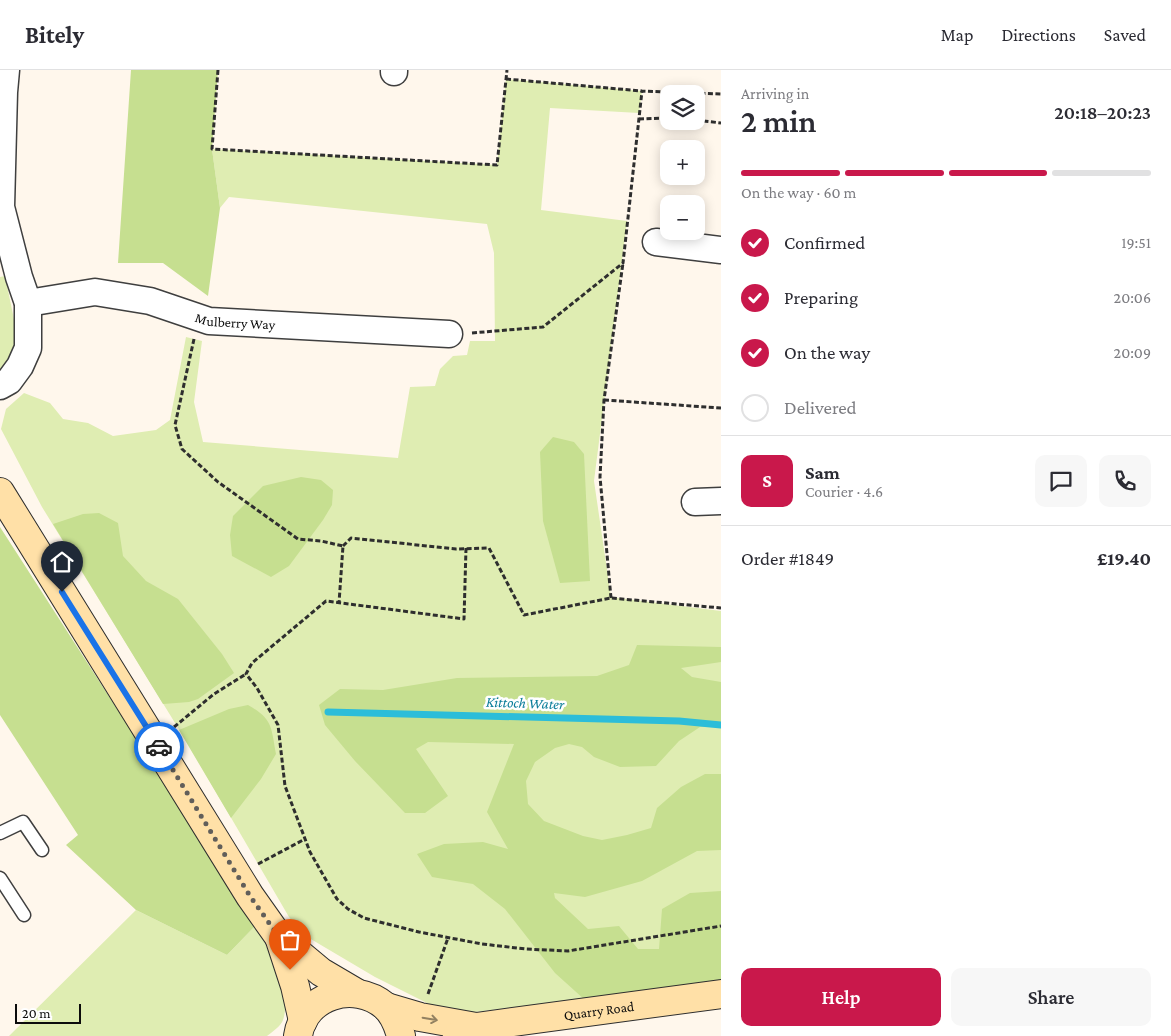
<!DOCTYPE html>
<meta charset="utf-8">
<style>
:root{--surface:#fff;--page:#f7f7f7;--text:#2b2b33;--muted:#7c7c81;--line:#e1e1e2;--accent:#c9184b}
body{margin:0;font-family:"Crimson Pro",serif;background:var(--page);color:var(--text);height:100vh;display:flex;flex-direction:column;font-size:19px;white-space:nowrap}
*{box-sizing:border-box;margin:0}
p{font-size:16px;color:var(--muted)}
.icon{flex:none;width:28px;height:28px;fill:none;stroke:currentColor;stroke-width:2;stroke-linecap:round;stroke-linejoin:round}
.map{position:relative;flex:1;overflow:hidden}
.drawer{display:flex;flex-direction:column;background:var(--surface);width:450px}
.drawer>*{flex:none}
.tools{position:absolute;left:660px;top:15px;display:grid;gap:10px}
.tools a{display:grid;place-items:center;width:45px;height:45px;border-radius:10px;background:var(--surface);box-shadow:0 2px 12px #0003;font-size:25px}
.scale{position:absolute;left:15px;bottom:12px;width:66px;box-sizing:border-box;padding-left:5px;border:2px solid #0c0c0c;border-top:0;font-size:14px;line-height:18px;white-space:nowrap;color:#0c0c0c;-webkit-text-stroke:4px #fff;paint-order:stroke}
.pin{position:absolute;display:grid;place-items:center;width:42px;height:42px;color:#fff;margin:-51px -21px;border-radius:50% 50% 50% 0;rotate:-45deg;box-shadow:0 0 5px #0007}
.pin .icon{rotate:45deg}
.courier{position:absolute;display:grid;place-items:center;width:50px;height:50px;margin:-25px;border:4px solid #1a73e8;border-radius:50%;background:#fff;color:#222;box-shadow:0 1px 6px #0007}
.overview em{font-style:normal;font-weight:600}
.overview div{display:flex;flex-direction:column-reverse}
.overview{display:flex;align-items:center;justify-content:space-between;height:85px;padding:0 20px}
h1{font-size:32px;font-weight:600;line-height:38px}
.bar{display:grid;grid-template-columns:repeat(4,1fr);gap:8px 5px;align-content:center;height:60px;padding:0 20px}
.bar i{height:6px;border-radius:4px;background:var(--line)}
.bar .current{background:var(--accent)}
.bar p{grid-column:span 4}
.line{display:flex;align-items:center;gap:12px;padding:0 20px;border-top:1px solid var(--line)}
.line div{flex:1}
.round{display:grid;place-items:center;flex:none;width:52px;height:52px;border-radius:10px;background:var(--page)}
ol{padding:0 20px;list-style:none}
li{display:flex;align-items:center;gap:15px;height:55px}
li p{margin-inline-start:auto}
li .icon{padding:5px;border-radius:50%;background:var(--accent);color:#fff;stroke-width:4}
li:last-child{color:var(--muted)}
li i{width:28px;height:28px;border:2px solid var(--line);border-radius:50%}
.button{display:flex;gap:10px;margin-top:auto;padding:10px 20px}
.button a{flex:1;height:58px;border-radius:10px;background:var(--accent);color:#fff;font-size:20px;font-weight:600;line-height:58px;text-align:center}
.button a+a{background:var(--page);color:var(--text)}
header{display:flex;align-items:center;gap:30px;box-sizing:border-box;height:70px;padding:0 25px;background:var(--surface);border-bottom:1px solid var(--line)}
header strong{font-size:24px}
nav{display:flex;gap:28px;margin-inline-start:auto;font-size:18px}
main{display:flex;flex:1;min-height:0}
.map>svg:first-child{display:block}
</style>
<header>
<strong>Bitely</strong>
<nav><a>Map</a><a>Directions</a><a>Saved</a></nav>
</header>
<main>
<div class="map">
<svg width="721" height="966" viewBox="0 0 721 966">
<rect width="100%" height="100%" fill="#fff7ec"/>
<g fill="#dfedb2">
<polygon points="506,9 642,21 639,43 550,38 541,140 627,151 594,411 611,527 721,541 721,911 603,928 465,943 439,939 375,907 304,865 289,847 188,674 42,437 1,359 6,339 24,323 50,333 63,349 88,353 113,366 156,360 170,350 186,267 202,271 194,332 203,372 398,388 410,317 435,316 440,299 453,286 467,285 470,271 495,271 494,183 487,154 229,127 220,138 212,79 497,95"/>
<polygon points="5,206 15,254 17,277 0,300 0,207"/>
<path d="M136 840 227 885 256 855C268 881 293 921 283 950 281 956 272 962 267 966H9Z"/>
</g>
<g fill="#c6df90">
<polygon points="131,0 218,0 212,79 220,138 208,226 163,193 118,193"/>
<polygon points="553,367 574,372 584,384 590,511 560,513 543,451 540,382"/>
<polygon points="301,407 321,410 333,420 332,435 323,450 289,496 271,507 232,486 230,465 233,446 263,416"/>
<polygon points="99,443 118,453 123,486 146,511 178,529 222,584 234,603 198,629 189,632 163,634 53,454 83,444"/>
<polygon points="0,457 256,855 227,885 136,840 66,775 78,765 0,645"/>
<polygon points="637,575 721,577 721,592 681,598 692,607 721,612 721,657 700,657 679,671 656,696 620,697 594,687 582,677 569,674 555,678 535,692 526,711 528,734 544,751 583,766 602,770 627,765 651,758 657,738 681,717 705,704 721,704 721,780 697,781 642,811 585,827 554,823 555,828 588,859 619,856 638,879 659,879 662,839 690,823 721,821 721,911 585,930 555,903 505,839 473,814 432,807 417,784 444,774 483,772 508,779 487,742 514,674 428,672 416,679 448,726 425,743 405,743 355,691 325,655 319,635 340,619 383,620 457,608 597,606 629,595"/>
<path d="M248 635C273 649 271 657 276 684L261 709 231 748 179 660 229 639Z"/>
</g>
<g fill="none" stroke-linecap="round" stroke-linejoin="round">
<polyline stroke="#2cbdd9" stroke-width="7" points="328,642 679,651 721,655"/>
<g stroke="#3f3f3f" stroke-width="15">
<g id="lane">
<polyline points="0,763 23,752 42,780"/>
<polyline points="0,808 24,845"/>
</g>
</g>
<g stroke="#3f3f3f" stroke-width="29">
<g id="street">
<polyline points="394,2 394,0"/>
<polyline points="656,172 721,180"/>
<path id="s1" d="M28 233 95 222 150 231 209 251 449 264"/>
<polyline points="0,316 9,311 20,296 28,278 28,233 19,207 1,137 4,22 6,0"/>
<polyline points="695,432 721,431"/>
</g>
</g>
<g stroke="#2e2e2e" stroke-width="30">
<g id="secondary">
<polyline points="0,422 250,826 279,867 321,902 355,922"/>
<polyline points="279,867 295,916 303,951"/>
<polyline points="386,937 420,947 476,957"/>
<path d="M298 966C304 925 354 910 385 936 394 944 398 955 401 966"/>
<path id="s2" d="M457 966 476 957 721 924"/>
</g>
</g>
<g stroke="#2e2e2e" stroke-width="3" stroke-dasharray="5 2.5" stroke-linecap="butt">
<polyline points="218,0 212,79 497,95 507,0"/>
<polyline points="506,9 642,21 721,24"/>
<polyline points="639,49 669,48"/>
<polyline points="696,50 721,53"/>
<polyline points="472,263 543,257 623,193 642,21"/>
<polyline points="194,269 175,355 182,379 218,412 298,469 321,471 343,476 339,533"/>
<polyline points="604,330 721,338"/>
<polyline points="343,476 351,468 456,479 489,478 524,545 611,528 721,538"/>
<polyline points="466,478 464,549 326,531 252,593 246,604 257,618 278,655 285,716 310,782 337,829 348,839 364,848 419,862 482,874 526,879 568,881 721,856"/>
<polyline points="611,528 600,407 604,330 623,193"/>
<polyline points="174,657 214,624 246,604"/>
<polyline points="258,794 305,769"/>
<polyline points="428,924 448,868"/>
</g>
<use href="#lane" stroke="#fff" stroke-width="12"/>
<use href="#street" stroke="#fff" stroke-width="26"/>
<use href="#secondary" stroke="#ffe0a7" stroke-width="28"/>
</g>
<defs><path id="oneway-shaft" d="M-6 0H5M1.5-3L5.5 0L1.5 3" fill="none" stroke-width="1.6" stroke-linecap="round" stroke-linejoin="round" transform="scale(1.25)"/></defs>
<use stroke="#928161" href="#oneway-shaft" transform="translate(430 949) rotate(10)"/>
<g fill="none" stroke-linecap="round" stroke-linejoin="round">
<polyline stroke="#615e5a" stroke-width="5" stroke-dasharray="0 9" points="159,677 250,826 279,867 290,900"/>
<polyline stroke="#1a73e8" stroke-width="6" points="62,522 159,677"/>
</g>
<g text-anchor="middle" stroke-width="5" stroke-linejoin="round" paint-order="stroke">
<g font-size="14" fill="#0c0c0c" stroke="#fff">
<text dy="5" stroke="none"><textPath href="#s1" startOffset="212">Mulberry Way</textPath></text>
<text dy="5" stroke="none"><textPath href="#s2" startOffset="145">Quarry Road</textPath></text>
</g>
<g font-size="15" font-style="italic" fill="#0c7e9a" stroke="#fff">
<text transform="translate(525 633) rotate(2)" y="5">Kittoch Water</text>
</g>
</g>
</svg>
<div class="tools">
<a><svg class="icon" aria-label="layers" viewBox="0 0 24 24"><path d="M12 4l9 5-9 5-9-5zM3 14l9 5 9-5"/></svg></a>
<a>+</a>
<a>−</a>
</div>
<div class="scale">20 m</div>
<div class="pin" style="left:290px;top:900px;background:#ea580c"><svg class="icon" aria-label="bag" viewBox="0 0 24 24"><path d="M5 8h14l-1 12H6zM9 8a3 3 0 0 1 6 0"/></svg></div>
<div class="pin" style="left:62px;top:522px;background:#1f2937"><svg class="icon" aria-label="home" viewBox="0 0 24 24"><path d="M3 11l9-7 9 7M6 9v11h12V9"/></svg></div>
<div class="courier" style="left:159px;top:677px"><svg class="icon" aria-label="car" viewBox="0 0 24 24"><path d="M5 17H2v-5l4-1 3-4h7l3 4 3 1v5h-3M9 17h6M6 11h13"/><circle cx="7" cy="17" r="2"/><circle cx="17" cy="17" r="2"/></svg></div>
</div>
<section class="drawer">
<div class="overview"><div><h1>2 min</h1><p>Arriving in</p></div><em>20:18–20:23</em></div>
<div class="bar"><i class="current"></i><i class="current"></i><i class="current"></i><i></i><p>On the way · 60 m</p></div>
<ol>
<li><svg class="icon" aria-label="check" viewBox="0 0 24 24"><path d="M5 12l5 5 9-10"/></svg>Confirmed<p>19:51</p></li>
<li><svg class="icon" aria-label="check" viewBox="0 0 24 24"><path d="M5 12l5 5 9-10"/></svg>Preparing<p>20:06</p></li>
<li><svg class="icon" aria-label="check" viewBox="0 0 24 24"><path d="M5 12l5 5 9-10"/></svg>On the way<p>20:09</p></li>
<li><i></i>Delivered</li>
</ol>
<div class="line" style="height:90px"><b class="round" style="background:var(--accent);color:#fff">S</b><div><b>Sam</b><p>Courier · 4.6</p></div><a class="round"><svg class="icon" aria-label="chat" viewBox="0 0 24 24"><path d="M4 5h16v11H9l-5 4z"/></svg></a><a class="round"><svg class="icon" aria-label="phone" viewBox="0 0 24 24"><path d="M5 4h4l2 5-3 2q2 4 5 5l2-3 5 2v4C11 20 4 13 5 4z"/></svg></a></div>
<div class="line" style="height:65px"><div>Order #1849</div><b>£19.40</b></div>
<div class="button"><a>Help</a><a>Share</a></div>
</section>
</main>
